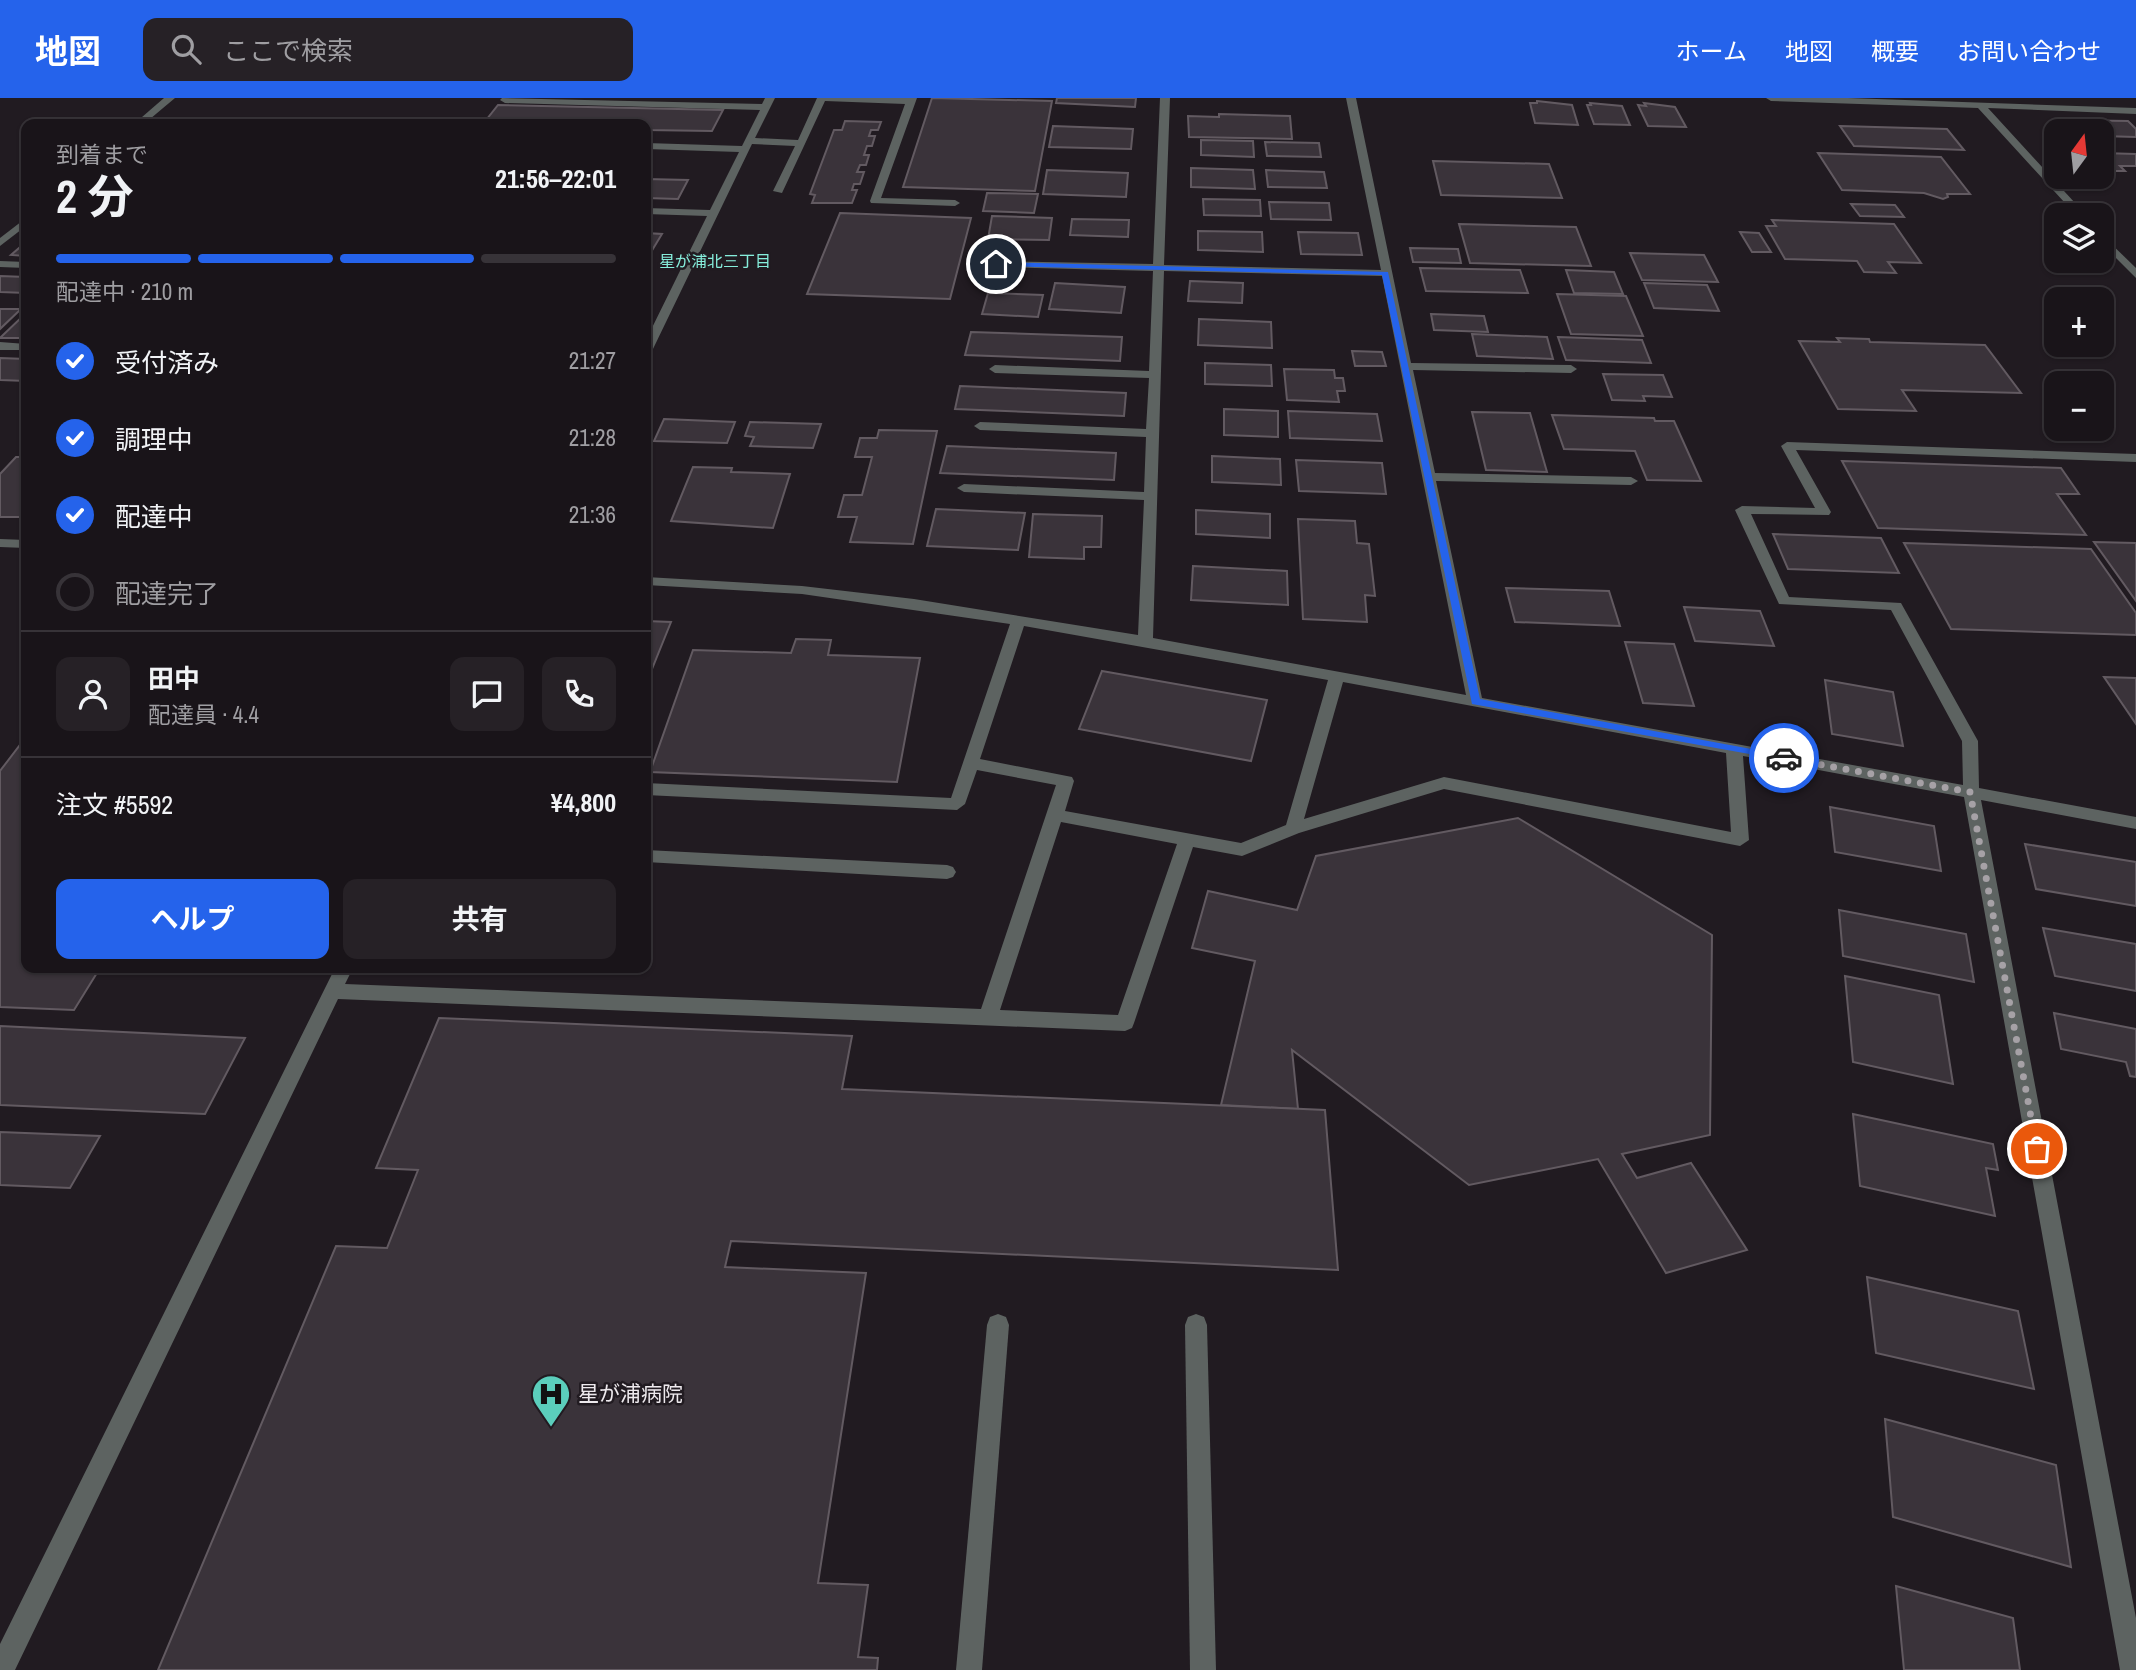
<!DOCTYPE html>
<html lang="ja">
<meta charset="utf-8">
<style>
:root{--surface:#191419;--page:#262126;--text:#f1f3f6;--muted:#9f9ea2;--line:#373338;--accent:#2563eb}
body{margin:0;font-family:"Archivo Narrow","Noto Sans JP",sans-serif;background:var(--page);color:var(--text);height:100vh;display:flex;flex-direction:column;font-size:26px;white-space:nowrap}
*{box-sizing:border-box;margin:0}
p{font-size:23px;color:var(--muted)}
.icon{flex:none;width:38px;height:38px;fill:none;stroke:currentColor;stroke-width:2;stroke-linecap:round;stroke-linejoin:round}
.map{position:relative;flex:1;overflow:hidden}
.side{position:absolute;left:21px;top:21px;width:630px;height:854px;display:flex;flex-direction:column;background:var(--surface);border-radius:14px;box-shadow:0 2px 5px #0004,0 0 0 2px var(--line)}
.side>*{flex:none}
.needle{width:46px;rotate:15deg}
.controls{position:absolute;left:2044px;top:21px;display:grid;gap:14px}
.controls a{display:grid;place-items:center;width:70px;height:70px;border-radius:14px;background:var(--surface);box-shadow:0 2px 5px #0004,0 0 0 2px var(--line);font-size:35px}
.pin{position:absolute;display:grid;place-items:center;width:60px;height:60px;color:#fff;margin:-30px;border:4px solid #fff;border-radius:50%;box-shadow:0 2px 7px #0007}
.courier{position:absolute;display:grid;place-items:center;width:70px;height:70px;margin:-35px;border:5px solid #2563eb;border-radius:50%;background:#fff;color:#222;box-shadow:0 2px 9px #0007}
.summary em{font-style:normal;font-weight:700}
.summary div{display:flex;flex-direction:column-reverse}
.summary{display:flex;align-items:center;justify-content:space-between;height:119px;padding:0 35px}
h1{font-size:46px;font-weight:700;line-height:52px}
.bar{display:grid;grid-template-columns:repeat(4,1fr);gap:10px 7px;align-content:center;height:84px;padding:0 35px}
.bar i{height:9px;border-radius:5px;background:var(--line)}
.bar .current{background:var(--accent)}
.bar p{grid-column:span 4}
.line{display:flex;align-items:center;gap:18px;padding:0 35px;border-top:2px solid var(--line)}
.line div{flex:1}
.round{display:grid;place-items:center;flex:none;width:74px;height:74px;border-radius:14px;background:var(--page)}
ol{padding:0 35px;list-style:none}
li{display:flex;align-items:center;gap:21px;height:77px}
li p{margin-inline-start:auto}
li .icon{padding:7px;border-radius:50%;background:var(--accent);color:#fff;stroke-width:4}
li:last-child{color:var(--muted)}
li i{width:38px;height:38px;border:4px solid var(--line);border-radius:50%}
.button{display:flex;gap:14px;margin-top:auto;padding:14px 35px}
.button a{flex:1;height:80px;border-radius:14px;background:var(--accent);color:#fff;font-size:28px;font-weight:700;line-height:80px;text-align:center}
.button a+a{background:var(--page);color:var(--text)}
header{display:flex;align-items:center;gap:42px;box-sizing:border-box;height:98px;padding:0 35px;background:var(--accent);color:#fff}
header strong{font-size:33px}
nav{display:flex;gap:38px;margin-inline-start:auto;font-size:24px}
.search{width:490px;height:63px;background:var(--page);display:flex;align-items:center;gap:18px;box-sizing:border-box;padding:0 24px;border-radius:14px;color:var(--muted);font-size:26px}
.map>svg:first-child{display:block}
</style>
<header>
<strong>地図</strong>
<div class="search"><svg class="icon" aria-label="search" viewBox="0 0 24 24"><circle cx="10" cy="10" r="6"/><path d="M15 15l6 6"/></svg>ここで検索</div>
<nav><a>ホーム</a><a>地図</a><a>概要</a><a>お問い合わせ</a></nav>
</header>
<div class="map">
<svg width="2136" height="1572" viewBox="0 0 2136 1572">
<rect width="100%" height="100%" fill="#211b21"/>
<g fill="#3a333a" stroke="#625a61" stroke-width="2">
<polygon points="932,0 1052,3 1035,93 903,89"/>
<polygon points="1057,0 1136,0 1135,9 1056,5"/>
<polygon points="1537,3 1572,7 1578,27 1535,25 1530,5 1537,5"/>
<polygon points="1590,5 1622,8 1630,27 1594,26 1587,7 1591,7"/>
<polygon points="1644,5 1675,9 1686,29 1648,28 1638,7 1646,8"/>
<polygon points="498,7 723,12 712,33 646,32 646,26 483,26"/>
<polygon points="1219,16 1290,18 1292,41 1189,39 1188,18 1219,19"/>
<polygon points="2064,22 2128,23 2136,31 2136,39 2102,38 2102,33 2076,33"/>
<polygon points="845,23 881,24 878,32 871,32 869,38 875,38 872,48 867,48 864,57 869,57 866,67 860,67 857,74 864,74 860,86 854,86 852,92 857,92 852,105 812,105 815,97 810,96 834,32 842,32"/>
<polygon points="1053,28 1133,31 1131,51 1049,49"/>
<polygon points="1840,28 1947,31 1964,52 1854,48"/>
<polygon points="1201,42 1253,43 1254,59 1201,57"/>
<polygon points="1265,44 1319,45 1321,59 1267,58"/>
<polygon points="1818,55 1941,59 1970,96 1947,96 1948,99 1943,101 1924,95 1842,92"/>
<polygon points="2102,55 2136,56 2136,68 2120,68 2125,73 2112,73 2107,67 2102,67"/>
<polygon points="1433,63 1549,66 1562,100 1441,97"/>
<polygon points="1191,70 1253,72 1255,91 1191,89"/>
<polygon points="1047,72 1128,75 1126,99 1043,96"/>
<polygon points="1266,72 1324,74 1327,90 1268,89"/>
<polygon points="646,81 688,82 678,101 646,100"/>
<polygon points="987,95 1038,96 1034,115 983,113"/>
<polygon points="1203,101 1260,102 1261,118 1204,117"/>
<polygon points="1269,104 1329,105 1331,122 1271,121"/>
<polygon points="1851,106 1895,107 1904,119 1860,118"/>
<polygon points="840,115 971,120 950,201 807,196"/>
<polygon points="992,118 1052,120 1049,142 988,141"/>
<polygon points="1072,121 1129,122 1128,139 1070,137"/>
<polygon points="1772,122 1894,126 1921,165 1888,164 1896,175 1864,174 1857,163 1785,161 1766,128 1776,128"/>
<polygon points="1459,126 1576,129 1591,168 1470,165"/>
<polygon points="646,129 650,129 646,135 662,136 648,159 646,159"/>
<polygon points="1198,133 1262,134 1263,154 1198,152"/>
<polygon points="1298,134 1358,135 1362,157 1301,156"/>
<polygon points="1740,134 1759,135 1771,154 1752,154"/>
<polygon points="26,144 26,158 11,157"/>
<polygon points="1410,150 1458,151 1461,165 1413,164"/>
<polygon points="1630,155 1704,157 1718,184 1642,182"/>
<polygon points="1420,170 1520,172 1528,195 1426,193"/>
<polygon points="1566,172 1614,174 1623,196 1574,195"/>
<polygon points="0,178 26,179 26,195 0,194"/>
<polygon points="1190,183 1243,185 1242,205 1188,203"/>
<polygon points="1055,185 1125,189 1121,215 1049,211"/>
<polygon points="1644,185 1707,187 1719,213 1654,210"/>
<polygon points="988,195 1043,197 1038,219 982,216"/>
<polygon points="1557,196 1626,198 1643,238 1571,236"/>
<polygon points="0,211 21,211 0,231"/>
<polygon points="26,215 26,240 0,240"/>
<polygon points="1431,216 1484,218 1488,234 1434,232"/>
<polygon points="1199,221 1271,224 1272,250 1198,247"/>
<polygon points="971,234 1122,239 1120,263 965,257"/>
<polygon points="1472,236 1547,239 1553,261 1477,258"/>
<polygon points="1558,239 1642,242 1651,265 1566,262"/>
<polygon points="1837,240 1869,241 1870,244 1985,247 2021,295 1902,292 1916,313 1838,311 1799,243 1840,244"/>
<polygon points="1352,253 1382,254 1386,268 1355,268"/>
<polygon points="0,260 26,261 26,283 0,282"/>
<polygon points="1205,265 1271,267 1272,288 1205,286"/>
<polygon points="1284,271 1334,272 1335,280 1343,280 1345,293 1337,293 1339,304 1287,302"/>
<polygon points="1603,276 1663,277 1672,299 1643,298 1645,303 1612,302"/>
<polygon points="960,288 1126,295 1124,318 955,311"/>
<polygon points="1224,311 1278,313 1278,339 1224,337"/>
<polygon points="1288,313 1377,316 1382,343 1290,340"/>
<polygon points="1472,314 1530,315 1547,374 1486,372"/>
<polygon points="1552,317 1654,320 1655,323 1674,323 1701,383 1647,382 1635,353 1564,351"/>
<polygon points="664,321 735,324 727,345 654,343"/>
<polygon points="750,324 821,326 813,350 750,348 754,339 745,338"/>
<polygon points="879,332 937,333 913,446 850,444 857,419 838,419 844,397 862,397 872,359 855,359 860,340 877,340"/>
<polygon points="947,348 1116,355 1114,382 940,375"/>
<polygon points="1212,358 1280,361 1281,387 1212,384"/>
<polygon points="16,359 26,359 26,412 20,419 0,419 0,376"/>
<polygon points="1296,362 1382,365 1386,396 1299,393"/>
<polygon points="1842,363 2061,370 2079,396 2057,396 2086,437 1878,430"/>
<polygon points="693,369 732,370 731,374 790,376 773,430 671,423"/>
<polygon points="936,411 1025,415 1018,452 927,448"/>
<polygon points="1196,412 1270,416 1270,440 1196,436"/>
<polygon points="1033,416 1102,418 1101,449 1084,449 1084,461 1029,459"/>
<polygon points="1298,421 1355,423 1357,445 1369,446 1375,498 1365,497 1367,524 1303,521"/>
<polygon points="1773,436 1881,440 1899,475 1788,471"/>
<polygon points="2094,444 2136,445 2136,503"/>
<polygon points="1904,445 2091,451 2136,515 2136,537 1951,531"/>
<polygon points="1193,468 1287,473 1288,507 1191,502"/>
<polygon points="1506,490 1609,493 1620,528 1515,524"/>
<polygon points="1684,509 1760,513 1774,548 1695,543"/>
<polygon points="646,523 671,524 652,571 646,571"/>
<polygon points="796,541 831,542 828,557 920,560 897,684 650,674 693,552 791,555"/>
<polygon points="1625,544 1674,546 1694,608 1643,605"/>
<polygon points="1102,573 1267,602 1251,663 1079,631"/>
<polygon points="2104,579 2136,580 2136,626"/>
<polygon points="1825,582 1893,594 1903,648 1832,636"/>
<polygon points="26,639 26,870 100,870 74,912 0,909 0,673"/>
<polygon points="1830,709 1934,728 1941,773 1835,754"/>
<polygon points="1518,720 1712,837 1710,1037 1622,1056 1637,1080 1691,1065 1747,1152 1666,1175 1598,1061 1469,1087 1292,952 1298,1011 1221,1007 1255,863 1192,850 1208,793 1297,812 1316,758"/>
<polygon points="2025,746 2136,764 2136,808 2036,791"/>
<polygon points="1839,812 1966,836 1974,884 1843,858"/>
<polygon points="2043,830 2136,846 2136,893 2055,878"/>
<polygon points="1845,878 1939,897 1953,986 1853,964"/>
<polygon points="2054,915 2136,931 2136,979 2130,978 2126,964 2061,951"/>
<polygon points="439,920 852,938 842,991 1325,1012 1338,1172 731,1143 725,1169 866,1175 818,1485 868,1487 858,1559 878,1560 877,1572 158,1572 336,1148 387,1150 418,1072 376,1070"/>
<polygon points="0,928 245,940 205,1016 0,1007"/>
<polygon points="1853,1016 1993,1046 1998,1072 1986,1070 1995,1118 1860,1088"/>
<polygon points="0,1034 100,1038 70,1090 0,1087"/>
<polygon points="1867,1179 2018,1213 2034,1291 1876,1255"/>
<polygon points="1885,1321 2056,1367 2071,1469 1893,1419"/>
<polygon points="1896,1488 2013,1520 2020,1572 1904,1572"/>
</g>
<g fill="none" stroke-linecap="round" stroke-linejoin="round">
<g fill="#5d6361" fill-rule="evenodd">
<polygon points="164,0 175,0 144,26 134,26"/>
<polygon points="502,0 762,6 765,0 775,0 755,40 798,42 817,0 917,0 881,100 955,102 960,105 955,108 871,105 870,103 905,6 825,3 782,95 773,93 795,48 752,46 652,253 646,257 646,242 707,118 646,116 646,110 710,112 739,54 646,51 646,45 742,48 760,12 505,5 500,2"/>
<path d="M1160 0H1170L1164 167 1381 172 1346 0H1356L1411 265 1571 267 1577 271 1571 275 1413 272 1435 375 1631 379 1638 383 1631 387 1436 383 1482 600 1963 687 1962 643 1891 512 1779 506 1735 412 1742 408 1815 410 1781 348 1787 344 2136 356V364L1796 352 1831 414 1829 417 1751 416 1789 499 1901 505 1978 643 1979 690 2136 719V731L1981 702 2136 1520V1572H2120L1964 699 1743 658 1749 742 1740 748 1444 691 1299 735 1242 758 1193 749 1134 925 1132 930 1125 933 338 901 15 1572H0V1546L335 870H353L345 886 981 911 1056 687 977 672 965 706 957 712 646 697V685L951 700 1010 526 802 496 646 487V479L802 488 914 501 1138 537 1144 402 964 394 957 390 964 386 1144 394 1146 339 980 332 974 328 980 324 1146 331 1149 280 995 275 989 271 995 267 1149 273 1153 173 996 169 991 166 996 163 1153 166ZM1164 173 1382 178 1466 597 1153 540ZM1024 528 1328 582 1286 727 1241 745 1065 713 1074 683 1072 679 980 661ZM1343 584 1726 655 1731 734 1444 679 1304 721ZM1061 724 1177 746 1118 917 1000 912Z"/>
<polygon points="1766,0 1848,0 2136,10 2136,16 1988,10 2086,117 2076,117 1978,10 1771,3"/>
<polygon points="26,120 26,128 0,148 0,140"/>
<polygon points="2102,137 2136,170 2136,180 2102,146"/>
<polygon points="0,163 26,164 26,170 0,169"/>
<polygon points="0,244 26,246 26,252 0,252"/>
<polygon points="0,441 26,442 26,450 0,449"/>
<polygon points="646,752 947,767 953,769 956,774 953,779 947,781 646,764"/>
<polygon points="998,1216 1006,1219 1009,1227 982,1572 956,1572 987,1227 990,1219"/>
<polygon points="1196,1216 1204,1219 1207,1227 1216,1572 1190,1572 1185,1227 1188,1219"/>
</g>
</g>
<polygon fill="#2563eb" points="994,164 1388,174 1480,601 1784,657 1788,658 1788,663 1472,606 1382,177 996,168"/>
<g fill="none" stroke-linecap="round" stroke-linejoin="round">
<polyline stroke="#a6a1a6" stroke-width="7" stroke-dasharray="0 12.6" points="1784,660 1970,694 2037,1051"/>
</g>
<defs>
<g id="hospital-pin" transform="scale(2.0125)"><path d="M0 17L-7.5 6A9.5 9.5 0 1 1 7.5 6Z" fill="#5bcebc" stroke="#211b21"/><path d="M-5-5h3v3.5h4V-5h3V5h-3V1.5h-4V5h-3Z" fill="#111"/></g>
</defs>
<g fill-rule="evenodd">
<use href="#hospital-pin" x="551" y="1296"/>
</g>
<g text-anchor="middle" stroke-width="5" stroke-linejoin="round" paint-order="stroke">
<g font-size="16" fill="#86eddb" stroke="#211b21">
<text x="715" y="169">星が浦北三丁目</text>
</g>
<g font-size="21" fill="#ede9ed" stroke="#211b21" text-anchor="start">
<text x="578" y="1303">星が浦病院</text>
</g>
</g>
</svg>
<div class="controls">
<a><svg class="needle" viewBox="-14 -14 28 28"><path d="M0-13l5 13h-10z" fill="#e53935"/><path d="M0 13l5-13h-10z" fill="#9f9ea2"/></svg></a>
<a><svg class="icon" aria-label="layers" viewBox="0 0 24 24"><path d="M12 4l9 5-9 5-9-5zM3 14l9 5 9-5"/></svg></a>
<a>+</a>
<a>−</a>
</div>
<div class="pin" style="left:2037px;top:1051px;background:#ea580c"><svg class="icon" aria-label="bag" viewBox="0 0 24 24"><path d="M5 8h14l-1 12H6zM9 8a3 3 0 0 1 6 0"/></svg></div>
<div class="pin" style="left:996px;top:166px;background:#1f2937"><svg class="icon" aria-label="home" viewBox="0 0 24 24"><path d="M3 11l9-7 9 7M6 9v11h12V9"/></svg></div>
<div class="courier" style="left:1784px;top:660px"><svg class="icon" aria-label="car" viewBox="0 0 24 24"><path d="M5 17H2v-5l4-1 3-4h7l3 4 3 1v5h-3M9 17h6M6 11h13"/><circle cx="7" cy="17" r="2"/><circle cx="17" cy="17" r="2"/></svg></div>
<section class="side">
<div class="summary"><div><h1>2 分</h1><p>到着まで</p></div><em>21:56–22:01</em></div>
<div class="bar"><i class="current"></i><i class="current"></i><i class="current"></i><i></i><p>配達中 · 210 m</p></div>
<ol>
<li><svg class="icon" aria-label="check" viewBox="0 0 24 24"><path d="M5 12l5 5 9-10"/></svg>受付済み<p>21:27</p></li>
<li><svg class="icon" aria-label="check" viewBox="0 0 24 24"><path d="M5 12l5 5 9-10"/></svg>調理中<p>21:28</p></li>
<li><svg class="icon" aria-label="check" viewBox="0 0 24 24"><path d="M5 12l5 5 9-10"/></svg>配達中<p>21:36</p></li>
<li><i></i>配達完了</li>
</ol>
<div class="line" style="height:126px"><a class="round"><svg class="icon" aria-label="person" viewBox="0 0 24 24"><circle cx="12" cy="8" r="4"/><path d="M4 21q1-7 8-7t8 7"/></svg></a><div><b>田中</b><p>配達員 · 4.4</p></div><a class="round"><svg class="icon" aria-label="chat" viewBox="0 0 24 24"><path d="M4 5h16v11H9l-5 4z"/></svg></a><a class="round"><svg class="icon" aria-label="phone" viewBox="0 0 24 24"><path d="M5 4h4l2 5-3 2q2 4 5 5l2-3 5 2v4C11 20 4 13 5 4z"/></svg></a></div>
<div class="line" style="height:91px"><div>注文 #5592</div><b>¥4,800</b></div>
<div class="button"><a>ヘルプ</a><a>共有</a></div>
</section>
</div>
